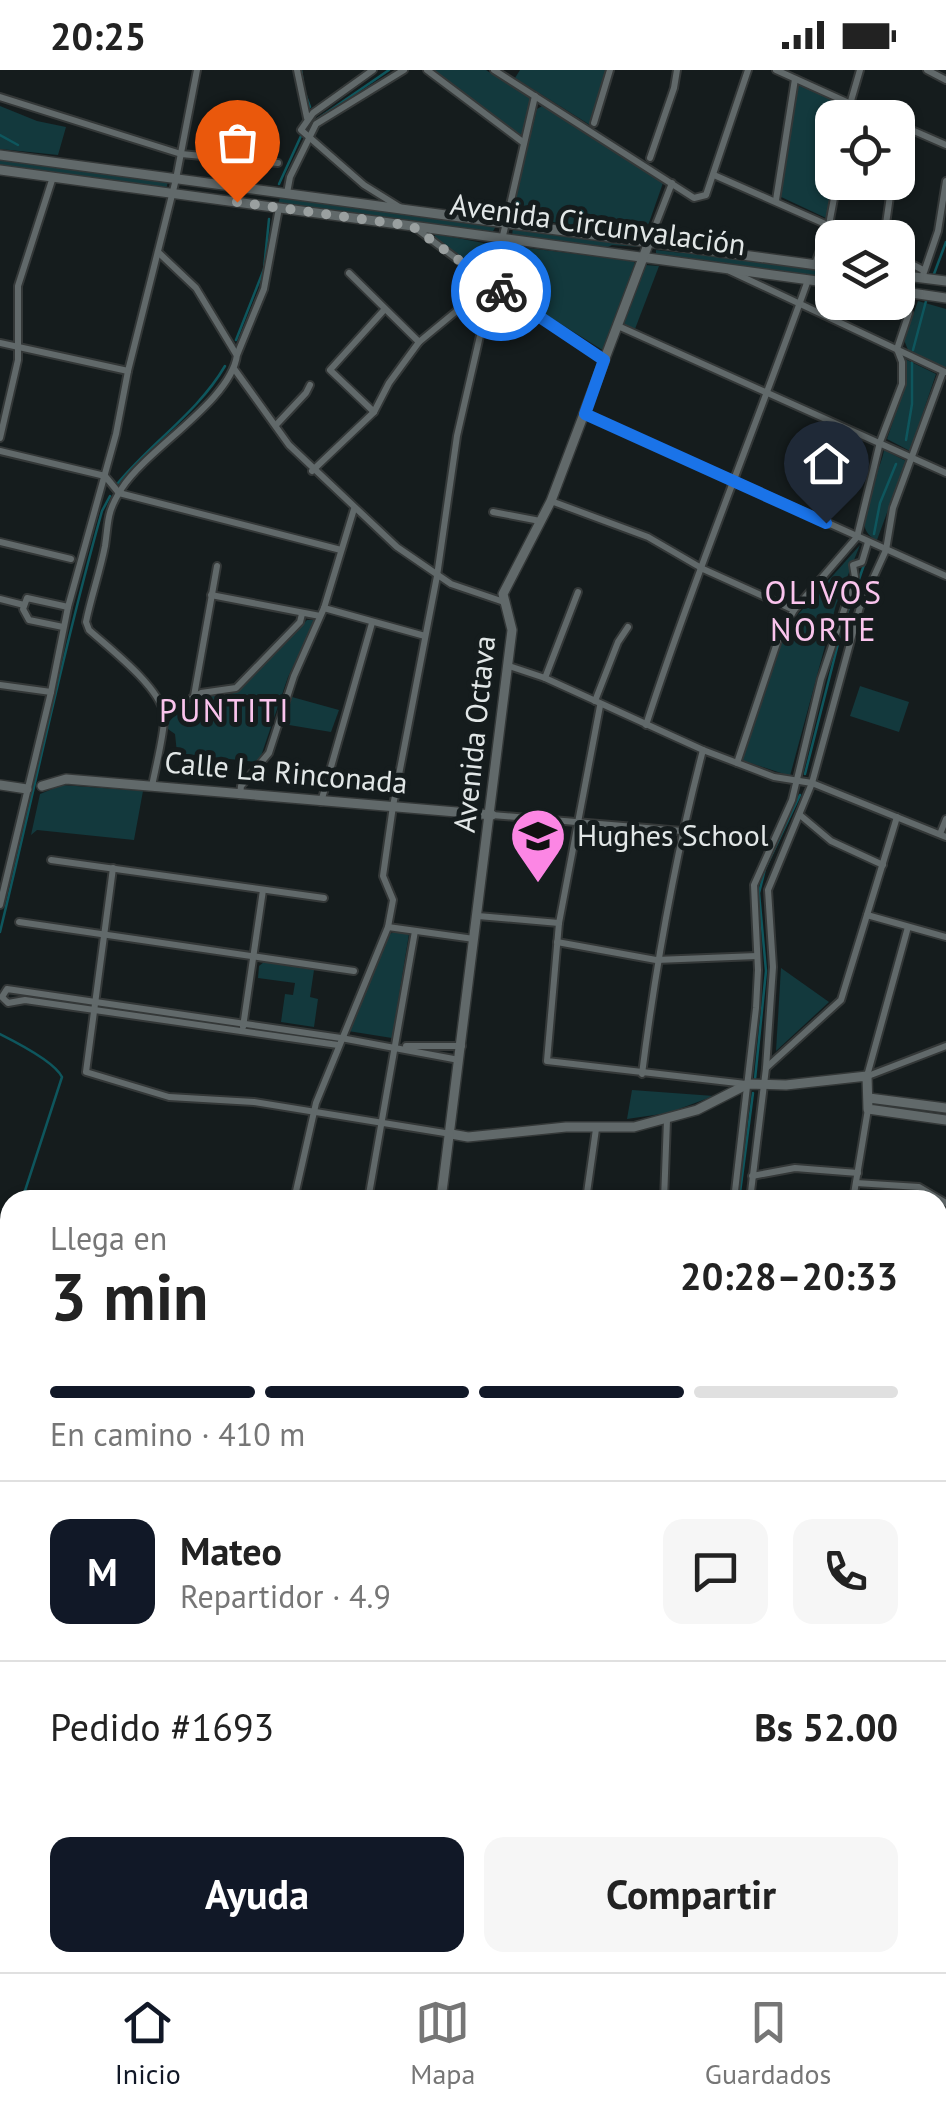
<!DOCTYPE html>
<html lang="es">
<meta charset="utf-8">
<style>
:root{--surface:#fff;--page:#f6f6f6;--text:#222;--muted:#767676;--line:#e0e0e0;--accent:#111827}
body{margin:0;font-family:"PT Sans",sans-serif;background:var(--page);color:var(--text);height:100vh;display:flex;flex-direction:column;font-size:38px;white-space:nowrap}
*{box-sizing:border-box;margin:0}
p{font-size:32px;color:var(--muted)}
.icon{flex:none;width:55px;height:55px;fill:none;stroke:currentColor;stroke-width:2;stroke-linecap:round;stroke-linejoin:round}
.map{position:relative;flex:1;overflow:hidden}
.panel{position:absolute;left:0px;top:1120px;width:948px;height:782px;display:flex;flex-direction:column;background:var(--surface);border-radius:30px 30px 0 0;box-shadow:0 2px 8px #0004}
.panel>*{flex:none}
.fabs{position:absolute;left:815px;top:30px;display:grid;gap:20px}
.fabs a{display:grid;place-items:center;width:100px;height:100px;border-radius:20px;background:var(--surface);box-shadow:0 2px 8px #0004;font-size:50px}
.pin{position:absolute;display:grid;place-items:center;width:85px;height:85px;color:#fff;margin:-102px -42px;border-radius:50% 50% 50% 0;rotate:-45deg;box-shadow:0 0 10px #0007}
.pin .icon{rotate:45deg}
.courier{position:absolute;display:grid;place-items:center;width:100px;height:100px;margin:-50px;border:8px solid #1a73e8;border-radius:50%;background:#fff;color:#222;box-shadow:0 2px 12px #0007}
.head em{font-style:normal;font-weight:600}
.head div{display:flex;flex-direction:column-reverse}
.head{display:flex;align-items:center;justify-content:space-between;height:170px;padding:0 50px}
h1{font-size:65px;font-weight:600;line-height:75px}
.bar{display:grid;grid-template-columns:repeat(4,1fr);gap:15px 10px;align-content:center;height:120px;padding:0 50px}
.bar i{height:12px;border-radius:8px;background:var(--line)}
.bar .selected{background:var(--accent)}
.bar p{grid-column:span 4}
.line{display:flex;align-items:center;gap:25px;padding:0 50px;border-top:2px solid var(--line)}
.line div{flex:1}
.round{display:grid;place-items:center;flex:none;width:105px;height:105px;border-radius:20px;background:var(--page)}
.primary-button{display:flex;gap:20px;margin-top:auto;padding:20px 50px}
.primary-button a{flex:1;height:115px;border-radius:20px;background:var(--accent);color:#fff;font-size:40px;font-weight:600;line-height:115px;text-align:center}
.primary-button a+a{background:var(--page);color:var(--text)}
.status{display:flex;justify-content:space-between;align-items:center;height:70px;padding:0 50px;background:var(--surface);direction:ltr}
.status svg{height:28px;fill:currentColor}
.menu{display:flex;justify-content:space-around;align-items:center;height:140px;border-top:2px solid var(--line);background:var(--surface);font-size:28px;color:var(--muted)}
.menu a{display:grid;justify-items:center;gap:5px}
.menu .selected{color:var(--accent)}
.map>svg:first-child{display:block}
</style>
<div class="status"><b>20:25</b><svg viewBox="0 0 49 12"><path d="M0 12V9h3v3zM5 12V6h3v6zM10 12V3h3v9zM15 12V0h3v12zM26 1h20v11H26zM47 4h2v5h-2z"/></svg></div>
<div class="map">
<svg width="946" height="1902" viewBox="0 0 946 1902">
<rect width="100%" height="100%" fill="#151c1d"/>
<g fill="#13393d">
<polygon points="434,0 486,0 531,29 521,67"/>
<polygon points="520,0 606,0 590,55 515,8"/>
<polygon points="798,14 840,34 839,47 832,48 833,113 826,148 779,126"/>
<polygon points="0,36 37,51 66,57 58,85 0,79"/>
<polygon points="542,36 663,113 644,167 511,145 537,39"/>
<polygon points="0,89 168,111 166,120 0,96"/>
<polygon points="281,125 496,156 492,163 278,134"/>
<polygon points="513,157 639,175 640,177 612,175 606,178 512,166"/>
<polygon points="436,164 494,175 488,205 434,167"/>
<polygon points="505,175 633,191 635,193 604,281 499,215"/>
<polygon points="656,180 682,183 688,181 832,200 832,209 656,185"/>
<polygon points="645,195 659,196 635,259 623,254"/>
<polygon points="918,231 946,239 946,299 908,280 904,270"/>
<polygon points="905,289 936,304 910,381 887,369 906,313"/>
<path d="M884 380 906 391 877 470C845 458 881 403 884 380Z"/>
<polygon points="860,475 836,535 790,706 741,690 783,569 794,549"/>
<path d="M307 550H315L288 607 260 689 257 692 177 683 175 664 165 657C174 644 190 631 206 627 218 624 228 628 239 620Z"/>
<polygon points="860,616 909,632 899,662 850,646"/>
<polygon points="292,627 339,640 331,662 283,654"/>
<polygon points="62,715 143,721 134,770 37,760 31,765 40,724"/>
<polygon points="396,862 409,864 392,968 348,961 388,864"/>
<polygon points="264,892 314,900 310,927 318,929 314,957 281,952 285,924 293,925 295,913 258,908 259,896"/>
<polygon points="781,898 829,932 776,981"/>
<polygon points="632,1020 714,1026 668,1043 627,1049"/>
<polygon points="190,1893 190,1892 287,1893 285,1902 189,1902"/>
</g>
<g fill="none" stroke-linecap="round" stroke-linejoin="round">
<g stroke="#0e565d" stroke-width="2.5">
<polyline points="301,0 303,13"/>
<polyline points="306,26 310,37"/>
<polyline points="313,52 389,0"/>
<polyline points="0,65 18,75"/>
<polyline points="279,114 301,66"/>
<polyline points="934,204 946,172"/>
<polyline points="236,270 264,199 269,149"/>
<polyline points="913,280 926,231"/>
<polyline points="906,370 912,334 912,292"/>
<path d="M118 413C152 372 198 342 225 296"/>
<polyline points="874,464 880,433 896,394"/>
<polyline points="805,704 842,558 865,492"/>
<path d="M0 862C34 722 63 581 102 441L110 426"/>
<path d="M0 964C16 972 55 992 62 1007L22 1130"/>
<polyline points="755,1009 766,901 759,823 765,799 800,725"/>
<polyline points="739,1130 753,1023"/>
<polyline points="0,1193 10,1167"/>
<polyline points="366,1902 367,1892"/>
</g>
<g stroke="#343838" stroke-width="10">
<g id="street">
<polyline points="297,0 307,48"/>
<polyline points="373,0 313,43 301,60 364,115 401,138"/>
<polyline points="427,0 524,73"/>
<polyline points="494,0 694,128 706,125 748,0"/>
<polyline points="776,0 882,48"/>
<polyline points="927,0 946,10"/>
<polyline points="0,27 181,84 278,93"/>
<polyline points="846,48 860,0"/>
<polyline points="594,53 610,0"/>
<polyline points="898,54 946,75"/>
<polyline points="898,80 901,56"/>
<polyline points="650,88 674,18 677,0"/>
<polyline points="714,105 857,168"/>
<polyline points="287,123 290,107 316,54 404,0"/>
<polyline points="776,130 795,9"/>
<polyline points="413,156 490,214 605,290"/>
<polyline points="884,168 892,112"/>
<polyline points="649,172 672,113"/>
<polyline points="158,182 196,218 236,284"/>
<polyline points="898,187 923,200"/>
<polyline points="815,194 829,155 837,112"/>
<polyline points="730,201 945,302"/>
<polyline points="349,203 419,272"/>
<polyline points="922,208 938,161 946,111"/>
<polyline points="618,256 946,403"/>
<polyline points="0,273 128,301"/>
<polyline points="235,300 289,375 397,477 451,514 504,532"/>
<polyline points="374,342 330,300 384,240"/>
<polyline points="585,344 946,506"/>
<polyline points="276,355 306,323 310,315"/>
<polyline points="0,368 18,290 18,216 53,107"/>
<polyline points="0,381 105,406 119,423 341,480"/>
<polyline points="312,401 374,342 389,313 419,272 488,215"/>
<polyline points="551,431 648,467 703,499 794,540"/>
<polyline points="493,442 540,451"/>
<polyline points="0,472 71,489"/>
<polyline points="211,525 320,546"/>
<polyline points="0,529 24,535"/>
<polyline points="324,538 425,566"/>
<polyline points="63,557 29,550 23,539 27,528 68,537"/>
<polyline points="509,596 545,608 703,680 774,707 812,713 946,767"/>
<polyline points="545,608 578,522"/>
<polyline points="0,615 51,622"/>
<polyline points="194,626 217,496"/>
<polyline points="595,631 618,572 628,557"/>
<polyline points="600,636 559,853 547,991 746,1014"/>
<polyline points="164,644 201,623 236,618 300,552 302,544"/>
<path d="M646 655C695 505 755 359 808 210"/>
<polyline points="737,693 778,570 794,540 857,467 880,372 902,314 902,292 897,279 909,243"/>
<path d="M152 716C155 700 166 657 164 644 159 616 109 578 89 560L86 552C91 527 100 502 105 476 109 450 106 443 122 418 148 378 231 331 237 285L264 219 279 138"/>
<polyline points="240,725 241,716 269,683 294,606 324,538 354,439"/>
<polyline points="321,732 372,553"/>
<polyline points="492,745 682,761"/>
<polyline points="800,745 831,771 883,795"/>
<polyline points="940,764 946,749"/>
<polyline points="51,790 324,828"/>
<polyline points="113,798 86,1002 169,1027 254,1032 451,1064"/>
<polyline points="0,835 51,622 68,537 116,364 128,301 176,109 197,0"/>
<polyline points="867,845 946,867"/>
<polyline points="478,846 559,853"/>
<polyline points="19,852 354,901"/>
<polyline points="388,857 474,869"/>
<polyline points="557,872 656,890 757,886"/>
<polyline points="243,957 263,820"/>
<polyline points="338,975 25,930 8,933 2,927 7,919 341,968 459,990"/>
<polyline points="406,976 462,976"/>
<polyline points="766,998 841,930 897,747"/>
<path d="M642 1004C656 894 675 787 703 680"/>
<polyline points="867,1006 908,857"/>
<polyline points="868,1006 946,976"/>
<polyline points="752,1106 795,1098 858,1103"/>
<polyline points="856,1113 919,1117 946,1133"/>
<polyline points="294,1130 316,1033 388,857 393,830 383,806 393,736 437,506 457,366 535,26"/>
<polyline points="368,1130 415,861"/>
<polyline points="586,1130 596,1059"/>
<polyline points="664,1130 667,1050"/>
<polyline points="734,1130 756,938 758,900 754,815 792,730 821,609 855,507 853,495 862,492 868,472"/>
<polyline points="750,1130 766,998 773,897 768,820 812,713 860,537 886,480 893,438 943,302"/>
<polyline points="853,1130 868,1039"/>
<polyline points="938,1303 946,1309"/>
<polyline points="0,1553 10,1554"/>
<polyline points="938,1719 946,1720"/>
<polyline points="0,1851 10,1853"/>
<polyline points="938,1882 946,1885"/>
<polyline points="342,1892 360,1895"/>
<polyline points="25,1902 27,1892"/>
<polyline points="77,1902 78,1892"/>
<polyline points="129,1902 130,1892"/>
<polyline points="184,1902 186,1892"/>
<polyline points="469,1902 471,1892"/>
<polyline points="708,1902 709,1892"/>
<polyline points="893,1902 894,1892"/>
</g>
</g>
<g stroke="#343838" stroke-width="12">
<g id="secondary">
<polyline points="0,85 832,197"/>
<polyline points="0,100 832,213"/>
<polyline points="898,205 946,211"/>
<polyline points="898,221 946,228"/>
<polyline points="0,715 27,719"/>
<polyline points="42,716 66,709 492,745"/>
<polyline points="869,1028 946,1038"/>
<polyline points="451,1064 468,1067 566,1057 634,1057 697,1040 748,1014 786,1015 867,1006 868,1039 946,1050"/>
<polyline points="441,1130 512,560 503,524 551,431 649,172"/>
<polyline points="938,1510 946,1471"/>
<polyline points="359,1902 360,1892"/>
</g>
</g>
<g stroke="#343838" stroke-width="15">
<g id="highway">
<polyline points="0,1315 10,1317"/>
<polyline points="0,1327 10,1329"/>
<polyline points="938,1512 946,1514"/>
<polyline points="938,1523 946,1525"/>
</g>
</g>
<use href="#street" stroke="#61696a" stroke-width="6"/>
<use href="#secondary" stroke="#61696a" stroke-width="9"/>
<use href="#highway" stroke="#11a0ad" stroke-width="11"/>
</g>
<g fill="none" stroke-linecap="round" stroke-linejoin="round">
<polyline stroke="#9aa0a0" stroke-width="10" stroke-dasharray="0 18" points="237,132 412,156 501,221"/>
<polyline stroke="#1a73e8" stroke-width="12" points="501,221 604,290 585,344 826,453"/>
</g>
<defs>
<g id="school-pin" transform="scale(2.875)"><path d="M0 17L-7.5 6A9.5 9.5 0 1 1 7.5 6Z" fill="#fc86e4" stroke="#151c1d"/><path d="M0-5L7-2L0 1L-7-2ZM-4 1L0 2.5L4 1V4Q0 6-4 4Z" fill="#111"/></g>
</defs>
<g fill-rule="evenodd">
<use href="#school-pin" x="538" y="766"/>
</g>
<g text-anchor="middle" stroke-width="10" stroke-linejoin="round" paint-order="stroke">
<g font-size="30" fill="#e2e7e7" stroke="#151c1d">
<text transform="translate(598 155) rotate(8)" y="10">Avenida Circunvalación</text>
<text transform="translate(475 664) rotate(-84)" y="10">Avenida Octava</text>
<text transform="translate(286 703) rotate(5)" y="10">Calle La Rinconada</text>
</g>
<g font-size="30" fill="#e2e7e7" stroke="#151c1d" text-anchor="start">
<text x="577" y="776">Hughes School</text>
</g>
<g font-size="32" letter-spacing="2.5" fill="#fac4ed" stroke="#151c1d">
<text x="824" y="534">OLIVOS<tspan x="824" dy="37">NORTE</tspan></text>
<text x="225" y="652">PUNTITI</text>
</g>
</g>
</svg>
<div class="fabs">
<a><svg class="icon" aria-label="locate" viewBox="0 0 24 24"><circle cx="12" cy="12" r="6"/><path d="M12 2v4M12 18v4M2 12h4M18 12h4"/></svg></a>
<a><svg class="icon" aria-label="layers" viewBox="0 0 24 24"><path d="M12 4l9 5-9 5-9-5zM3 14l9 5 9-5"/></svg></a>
</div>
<div class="pin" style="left:237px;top:132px;background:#ea580c"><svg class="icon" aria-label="bag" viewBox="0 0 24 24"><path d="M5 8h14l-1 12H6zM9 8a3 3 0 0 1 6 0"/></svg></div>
<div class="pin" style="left:826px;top:453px;background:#1f2937"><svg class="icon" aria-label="home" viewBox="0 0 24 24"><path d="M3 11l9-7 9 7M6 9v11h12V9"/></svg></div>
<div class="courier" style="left:501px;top:221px"><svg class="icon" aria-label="bike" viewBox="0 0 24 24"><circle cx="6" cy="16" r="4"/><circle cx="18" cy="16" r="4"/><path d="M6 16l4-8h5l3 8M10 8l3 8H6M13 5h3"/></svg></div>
<section class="panel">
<div class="head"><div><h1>3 min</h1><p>Llega en</p></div><em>20:28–20:33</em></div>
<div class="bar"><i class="selected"></i><i class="selected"></i><i class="selected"></i><i></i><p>En camino · 410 m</p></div>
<div class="line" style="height:180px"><b class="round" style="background:var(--accent);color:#fff">M</b><div><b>Mateo</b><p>Repartidor · 4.9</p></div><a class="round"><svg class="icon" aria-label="chat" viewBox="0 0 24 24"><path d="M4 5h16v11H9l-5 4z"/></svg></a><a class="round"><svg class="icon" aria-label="phone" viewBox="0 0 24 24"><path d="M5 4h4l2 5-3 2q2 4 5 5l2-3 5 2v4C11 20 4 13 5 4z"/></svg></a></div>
<div class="line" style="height:130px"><div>Pedido #1693</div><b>Bs 52.00</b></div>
<div class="primary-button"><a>Ayuda</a><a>Compartir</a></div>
</section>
</div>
<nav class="menu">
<a class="selected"><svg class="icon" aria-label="home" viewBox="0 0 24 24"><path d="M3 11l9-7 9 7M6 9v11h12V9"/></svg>Inicio</a>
<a><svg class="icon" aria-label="map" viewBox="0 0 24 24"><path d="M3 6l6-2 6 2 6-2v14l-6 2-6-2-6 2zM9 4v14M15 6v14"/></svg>Mapa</a>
<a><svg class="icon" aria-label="saved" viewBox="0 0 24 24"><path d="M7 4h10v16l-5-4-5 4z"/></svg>Guardados</a>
</nav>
